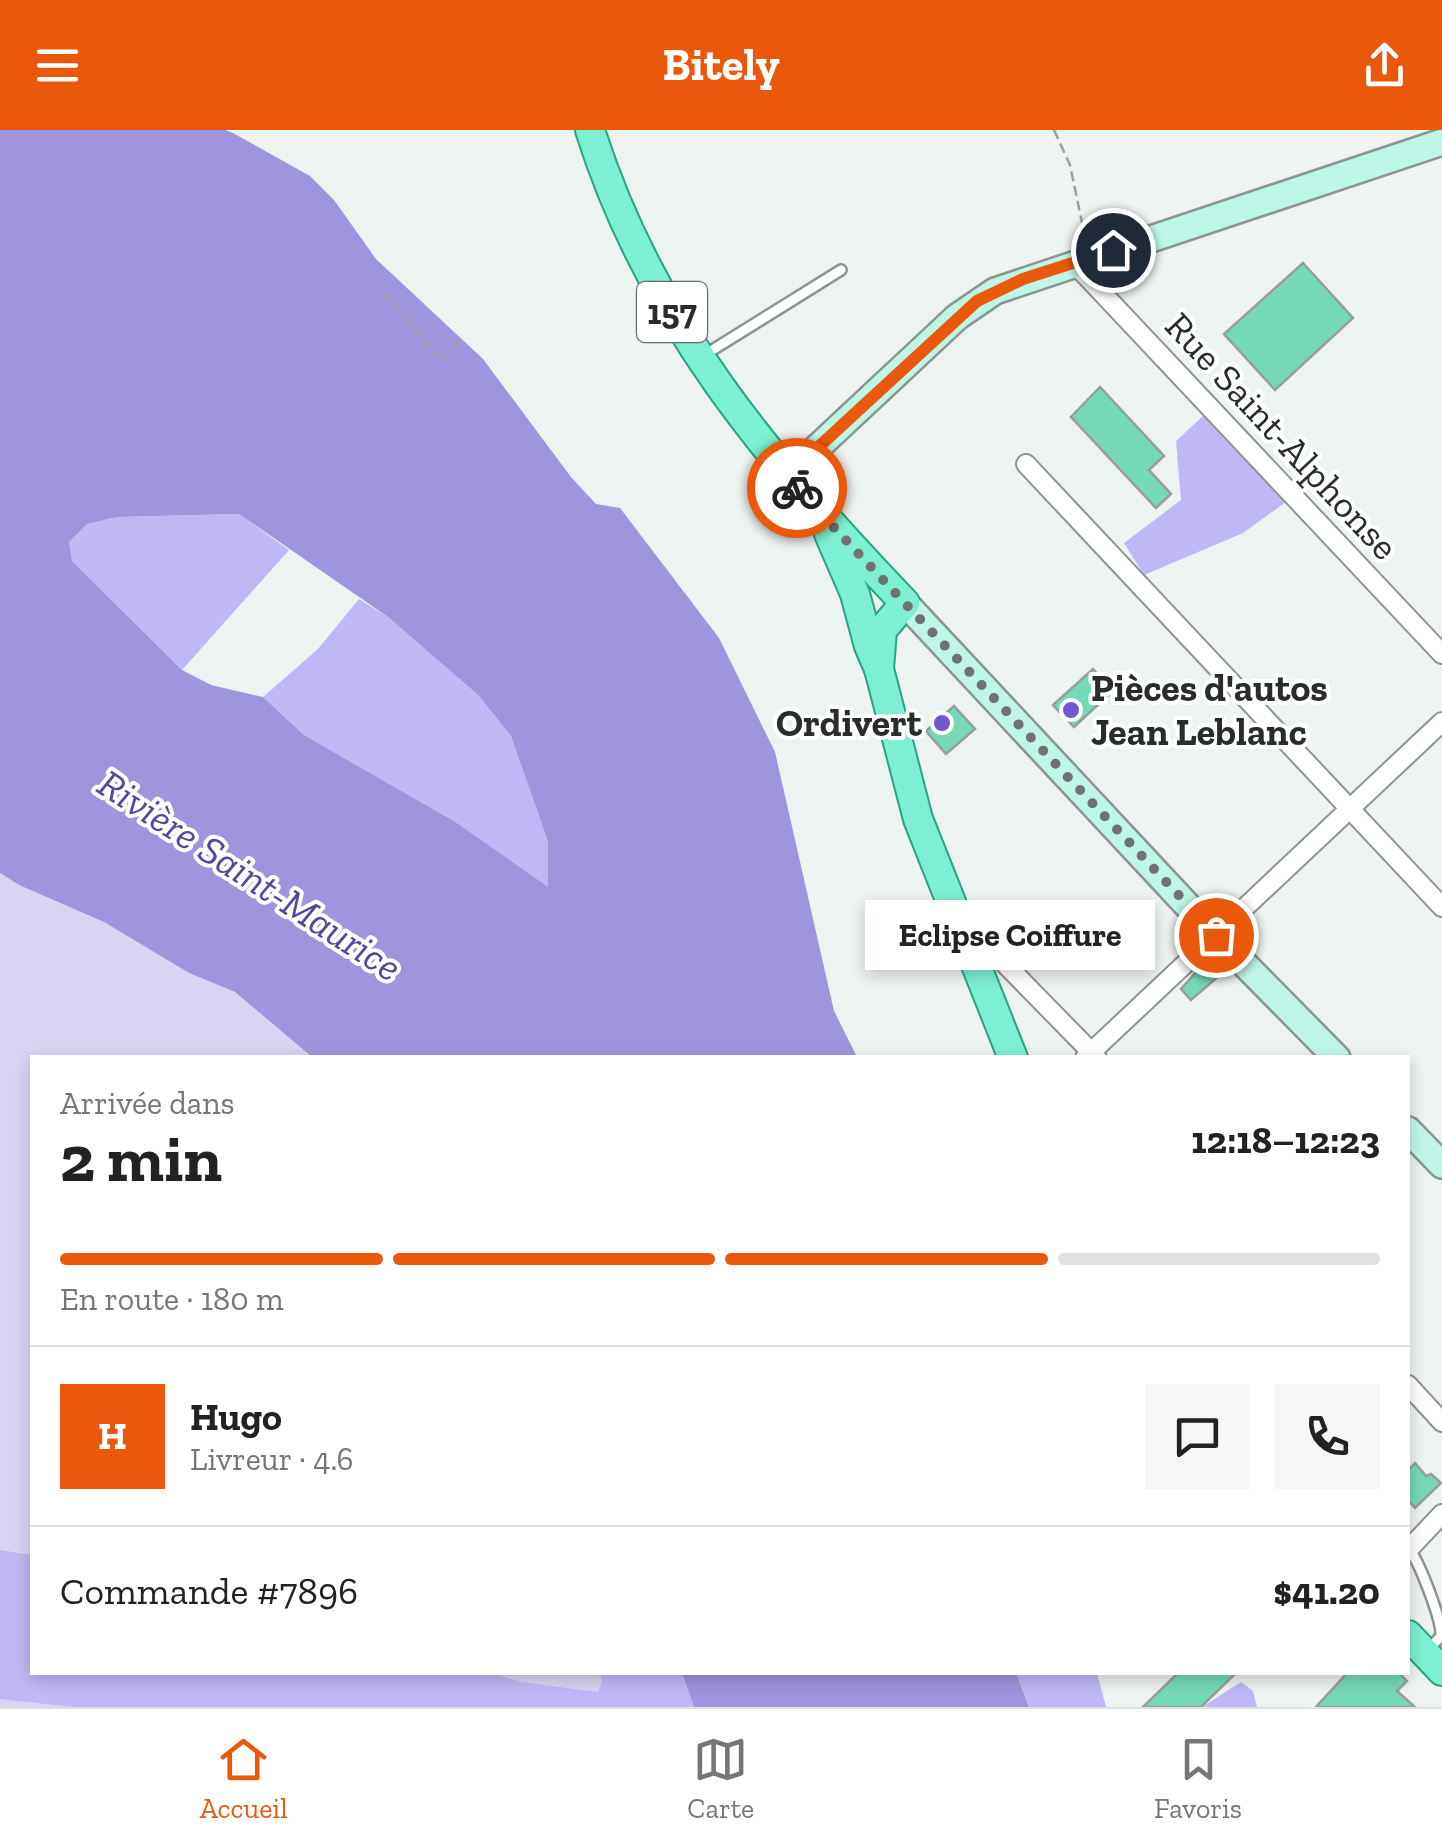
<!DOCTYPE html>
<html lang="fr">
<meta charset="utf-8">
<style>
:root{--surface:#fff;--page:#f6f6f6;--text:#222;--muted:#767676;--line:#e0e0e0;--accent:#ea580c}
body{margin:0;font-family:"Zilla Slab",serif;background:var(--page);color:var(--text);height:100vh;display:flex;flex-direction:column;font-size:38px;white-space:nowrap}
*{box-sizing:border-box;margin:0}
p{font-size:32px;color:var(--muted)}
.icon{flex:none;width:55px;height:55px;fill:none;stroke:currentColor;stroke-width:2;stroke-linecap:round;stroke-linejoin:round}
.map{position:relative;flex:1;overflow:hidden}
.drawer{position:absolute;left:30px;top:925px;width:1380px;height:620px;display:flex;flex-direction:column;background:var(--surface);border-radius:0px;box-shadow:0 5px 15px #0003}
.drawer>*{flex:none}
.pin{position:absolute;display:grid;place-items:center;width:85px;height:85px;color:#fff;margin:-42px;border:5px solid #fff;border-radius:50%;box-shadow:0 2px 10px #0007}
.courier{position:absolute;display:grid;place-items:center;width:100px;height:100px;margin:-50px;border:8px solid #ea580c;border-radius:50%;background:#fff;color:#222;box-shadow:0 2px 12px #0007}
.bubble{position:absolute;height:70px;border-radius:0px;background:var(--surface);box-shadow:0 5px 15px #0003;font-size:32px;font-weight:800;line-height:70px;text-align:center}
.head em{font-style:normal;font-weight:800}
.head div{display:flex;flex-direction:column-reverse}
.head{display:flex;align-items:center;justify-content:space-between;height:170px;padding:0 30px}
h1{font-size:65px;font-weight:800;line-height:75px}
.bar{display:grid;grid-template-columns:repeat(4,1fr);gap:15px 10px;align-content:center;height:120px;padding:0 30px}
.bar i{height:12px;border-radius:8px;background:var(--line)}
.bar .active{background:var(--accent)}
.bar p{grid-column:span 4}
.line{display:flex;align-items:center;gap:25px;padding:0 30px;border-top:2px solid var(--line)}
.line div{flex:1}
.round{display:grid;place-items:center;flex:none;width:105px;height:105px;border-radius:0px;background:var(--page)}
header{display:flex;justify-content:space-between;align-items:center;height:130px;padding:0 30px;background:var(--accent);color:#fff;font-size:45px;font-weight:800}
.tab-bar{display:flex;justify-content:space-around;align-items:center;height:140px;border-top:2px solid var(--line);background:var(--surface);font-size:28px;color:var(--muted)}
.tab-bar a{display:grid;justify-items:center;gap:5px}
.tab-bar .active{color:var(--accent)}
.map>svg:first-child{display:block}
</style>
<header><svg class="icon" aria-label="menu" viewBox="0 0 24 24"><path d="M4 6h16M4 12h16M4 18h16"/></svg>Bitely<svg class="icon" aria-label="share" viewBox="0 0 24 24"><path d="M12 15V3M7 8l5-5 5 5M5 13v7h14v-7"/></svg></header>
<div class="map">
<svg width="1442" height="1577" viewBox="0 0 1442 1577">
<rect width="100%" height="100%" fill="#edf3f0"/>
<polygon fill="#d8d5f3" points="0,743 19,755 104,792 189,843 235,862 312,927 32,928 32,1542 682,1543 694,1577 0,1577"/>
<g fill="#c0b8f5">
<polygon points="1205,284 1286,372 1243,403 1144,445 1124,413 1181,370 1176,311"/>
<polygon points="239,384 289,420 182,540 72,431 69,412 86,394 117,387"/>
<polygon points="359,469 388,487 478,565 511,606 548,712 548,758 454,691 304,605 263,567 318,519"/>
<polygon points="0,1420 32,1425 32,1542 489,1542 521,1552 598,1562 602,1551 600,1543 682,1543 694,1577 73,1577 0,1569"/>
<polygon points="1016,1543 1097,1543 1106,1577 1029,1577"/>
<polygon points="1241,1552 1253,1561 1257,1577 1202,1577"/>
</g>
<g fill="#9f95de" fill-rule="evenodd">
<path d="M0 0H225L233 3 310 46 334 70 376 129 483 229 571 347 596 374 620 378 719 508 775 622 834 881 857 927H312L235 862 189 843 104 792 19 755 0 743ZM239 384 388 487 478 565 511 606 548 712V757L454 691 304 605 263 567 211 555 182 540 72 431 69 412 87 394 117 387Z"/>
<polygon points="682,1543 1016,1543 1029,1577 694,1577"/>
</g>
<g fill="#75d9b8" stroke="#979d9b" stroke-width="2.5">
<polygon points="1303,133 1353,188 1275,260 1224,204"/>
<polygon points="1100,257 1164,326 1149,340 1171,364 1156,378 1071,287"/>
<polygon points="1093,539 1113,561 1074,597 1053,575"/>
<polygon points="954,576 975,599 946,624 926,601"/>
<polygon points="1208,829 1221,844 1191,870 1181,859"/>
<polygon points="1415,1333 1426,1346 1431,1344 1441,1353 1415,1378 1408,1370 1408,1340"/>
<polygon points="1179,1542 1237,1542 1201,1577 1143,1577"/>
<polygon points="1348,1542 1398,1542 1407,1551 1397,1561 1415,1577 1316,1577"/>
</g>
<g fill="none" stroke-linecap="round" stroke-linejoin="round">
<g stroke="#8e9491" stroke-width="14">
<g id="lane">
<polyline points="706,224 841,140"/>
<path d="M1409 1419C1419 1431 1442 1490 1441 1506 1439 1509 1431 1516 1429 1518"/>
</g>
</g>
<g stroke="#8e9491" stroke-width="22">
<g id="street">
<polyline points="1074,133 1442,524"/>
<polyline points="1026,334 1442,777"/>
<polyline points="963,791 1097,928"/>
<polyline points="1085,928 1442,592"/>
<polyline points="1408,1255 1442,1292"/>
<polyline points="1408,1420 1442,1384"/>
</g>
</g>
<g stroke="#8e9491" stroke-width="30">
<g id="secondary">
<polyline points="787,346 957,187 995,161 1442,12"/>
<polyline points="905,473 1199,788 1337,928"/>
<polyline points="1408,1000 1442,1035"/>
</g>
</g>
<g stroke="#28a484" stroke-width="32">
<g id="primary">
<path d="M590 0C651 193 769 330 905 473L882 500 879 539"/>
<polyline points="829,404 855,464 869,516 879,539 918,689 1013,928"/>
<polyline points="1408,1505 1442,1541"/>
</g>
</g>
<g stroke="#9da19f" stroke-width="2.5" stroke-dasharray="10 5" stroke-linecap="butt">
<polyline points="1054,0 1070,35 1085,107"/>
<polyline points="383,164 442,231 461,208"/>
</g>
<use href="#lane" stroke="#fff" stroke-width="9"/>
<use href="#street" stroke="#fff" stroke-width="18"/>
<use href="#secondary" stroke="#bef7e8" stroke-width="25"/>
<use href="#primary" stroke="#7defd2" stroke-width="28"/>
</g>
<g fill="none" stroke-linecap="round" stroke-linejoin="round">
<polyline stroke="#6e7270" stroke-width="10" stroke-dasharray="0 18" points="797,358 1216,805"/>
<polyline stroke="#ea580c" stroke-width="12" points="797,358 787,346 977,171 1023,149 1113,120"/>
</g>
<g fill="#7458d2" stroke="#feffff" stroke-width="4">
<circle cx="1071" cy="580" r="10"/>
<circle cx="942" cy="593" r="10"/>
</g>
<g text-anchor="middle" stroke-width="8" stroke-linejoin="round" paint-order="stroke">
<rect fill="#feffff" stroke="#6a6b6b" stroke-width="2.5" x="637" y="152" width="70" height="60" rx="8"/>
<g font-size="35" font-weight="bold" fill="#2a2c2b">
<text x="672" y="194">157</text>
</g>
<g font-size="38" fill="#2a2c2b" stroke="#feffff">
<text transform="translate(1282 306) rotate(47)" y="13">Rue Saint-Alphonse</text>
</g>
<g font-size="38" font-weight="bold" fill="#2a2c2b" stroke="#feffff" text-anchor="start">
<text x="1091" y="571">Pièces d'autos<tspan x="1091" dy="44">Jean Leblanc</tspan></text>
<text x="922" y="606" text-anchor="end">Ordivert</text>
</g>
<g font-size="40" font-style="italic" fill="#58459c" stroke="#feffff">
<text transform="translate(250 745) rotate(33)" y="14">Rivière Saint-Maurice</text>
</g>
</g>
</svg>
<div class="pin" style="left:1216px;top:805px;background:#ea580c"><svg class="icon" aria-label="bag" viewBox="0 0 24 24"><path d="M5 8h14l-1 12H6zM9 8a3 3 0 0 1 6 0"/></svg></div>
<div class="pin" style="left:1113px;top:120px;background:#1f2937"><svg class="icon" aria-label="home" viewBox="0 0 24 24"><path d="M3 11l9-7 9 7M6 9v11h12V9"/></svg></div>
<div class="courier" style="left:797px;top:358px"><svg class="icon" aria-label="bike" viewBox="0 0 24 24"><circle cx="6" cy="16" r="4"/><circle cx="18" cy="16" r="4"/><path d="M6 16l4-8h5l3 8M10 8l3 8H6M13 5h3"/></svg></div>
<div class="bubble" style="left:865px;top:770px;width:290px">Eclipse Coiffure</div>
<section class="drawer">
<div class="head"><div><h1>2 min</h1><p>Arrivée dans</p></div><em>12:18–12:23</em></div>
<div class="bar"><i class="active"></i><i class="active"></i><i class="active"></i><i></i><p>En route · 180 m</p></div>
<div class="line" style="height:180px"><b class="round" style="background:var(--accent);color:#fff">H</b><div><b>Hugo</b><p>Livreur · 4.6</p></div><a class="round"><svg class="icon" aria-label="chat" viewBox="0 0 24 24"><path d="M4 5h16v11H9l-5 4z"/></svg></a><a class="round"><svg class="icon" aria-label="phone" viewBox="0 0 24 24"><path d="M5 4h4l2 5-3 2q2 4 5 5l2-3 5 2v4C11 20 4 13 5 4z"/></svg></a></div>
<div class="line" style="height:130px"><div>Commande #7896</div><b>$41.20</b></div>
</section>
</div>
<nav class="tab-bar">
<a class="active"><svg class="icon" aria-label="home" viewBox="0 0 24 24"><path d="M3 11l9-7 9 7M6 9v11h12V9"/></svg>Accueil</a>
<a><svg class="icon" aria-label="map" viewBox="0 0 24 24"><path d="M3 6l6-2 6 2 6-2v14l-6 2-6-2-6 2zM9 4v14M15 6v14"/></svg>Carte</a>
<a><svg class="icon" aria-label="saved" viewBox="0 0 24 24"><path d="M7 4h10v16l-5-4-5 4z"/></svg>Favoris</a>
</nav>
